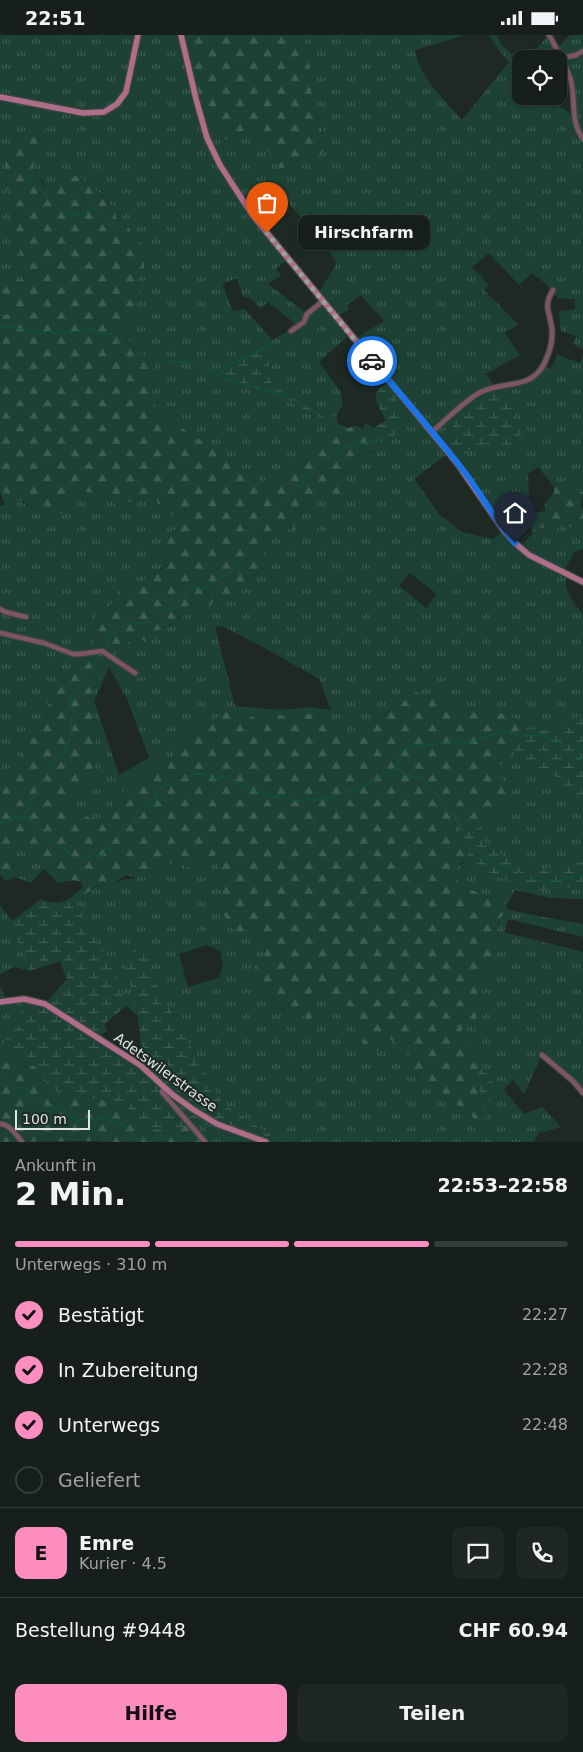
<!DOCTYPE html>
<html lang="de">
<meta charset="utf-8">
<style>
:root{--surface:#161f1b;--page:#1f2724;--text:#f1f3f6;--muted:#9ea2a3;--line:#353d3a;--accent:#fd8ebf}
body{margin:0;font-family:"DejaVu Sans",sans-serif;background:var(--page);color:var(--text);height:100vh;display:flex;flex-direction:column;font-size:19px;white-space:nowrap}
*{box-sizing:border-box;margin:0}
p{font-size:16px;color:var(--muted)}
.icon{flex:none;width:28px;height:28px;fill:none;stroke:currentColor;stroke-width:2;stroke-linecap:round;stroke-linejoin:round}
.map{position:relative;height:1107px;overflow:hidden}
.side{display:flex;flex-direction:column;background:var(--surface);flex:1}
.side>*{flex:none}
.tools{position:absolute;left:512px;top:15px;display:grid;gap:10px}
.tools a{display:grid;place-items:center;width:55px;height:55px;border-radius:10px;background:var(--surface);box-shadow:0 1px 4px #0004,0 0 0 1px var(--line);font-size:25px}
.scale{position:absolute;left:15px;bottom:12px;width:75px;box-sizing:border-box;padding-left:5px;border:2px solid #dde4e1;border-top:0;font-size:14px;line-height:18px;white-space:nowrap;color:#dde4e1;-webkit-text-stroke:4px #1e2924;paint-order:stroke}
.pin{position:absolute;display:grid;place-items:center;width:42px;height:42px;color:#fff;margin:-51px -21px;border-radius:50% 50% 50% 0;rotate:-45deg;box-shadow:0 0 5px #0007}
.pin .icon{rotate:45deg}
.courier{position:absolute;display:grid;place-items:center;width:50px;height:50px;margin:-25px;border:4px solid #1a73e8;border-radius:50%;background:#fff;color:#222;box-shadow:0 1px 6px #0007}
.bubble{position:absolute;height:35px;border-radius:10px;background:var(--surface);box-shadow:0 1px 4px #0004,0 0 0 1px var(--line);font-size:16px;font-weight:600;line-height:35px;text-align:center}
.head em{font-style:normal;font-weight:600}
.head div{display:flex;flex-direction:column-reverse}
.head{display:flex;align-items:center;justify-content:space-between;height:85px;padding:0 15px}
h1{font-size:32px;font-weight:600;line-height:38px}
.bar{display:grid;grid-template-columns:repeat(4,1fr);gap:8px 5px;align-content:center;height:60px;padding:0 15px}
.bar i{height:6px;border-radius:4px;background:var(--line)}
.bar .on{background:var(--accent)}
.bar p{grid-column:span 4}
.line{display:flex;align-items:center;gap:12px;padding:0 15px;border-top:1px solid var(--line)}
.line div{flex:1}
.round{display:grid;place-items:center;flex:none;width:52px;height:52px;border-radius:10px;background:var(--page)}
ol{padding:0 15px;list-style:none}
li{display:flex;align-items:center;gap:15px;height:55px}
li p{margin-inline-start:auto}
li .icon{padding:5px;border-radius:50%;background:var(--accent);color:#111;stroke-width:4}
li:last-child{color:var(--muted)}
li i{width:28px;height:28px;border:2px solid var(--line);border-radius:50%}
.button{display:flex;gap:10px;margin-top:auto;padding:10px 15px}
.button a{flex:1;height:58px;border-radius:10px;background:var(--accent);color:#111;font-size:20px;font-weight:600;line-height:58px;text-align:center}
.button a+a{background:var(--page);color:var(--text)}
.status{display:flex;justify-content:space-between;align-items:center;height:35px;padding:0 25px;background:var(--surface);direction:ltr}
.status svg{height:14px;fill:currentColor}
.map>svg:first-child{display:block}
</style>
<div class="status"><b>22:51</b><svg viewBox="0 0 49 12"><path d="M0 12V9h3v3zM5 12V6h3v6zM10 12V3h3v9zM15 12V0h3v12zM26 1h20v11H26zM47 4h2v5h-2z"/></svg></div>
<div class="map">
<svg width="583" height="1107" viewBox="0 0 583 1107">
<defs>
<pattern id="grass-tufts" width="24" height="20" patternUnits="userSpaceOnUse" patternTransform="scale(1.25)"><rect width="24" height="20" fill="#1d4235"/><path d="M3 7l-1-3M5 7V3M7 7l1-3M15 17l-1-3M17 17v-4M19 17l1-3" fill="none" stroke="#3d5d52"/></pattern>
<pattern id="forest-firs" width="22" height="20" patternUnits="userSpaceOnUse" patternTransform="scale(1.25)"><rect width="22" height="20" fill="#1d4235"/><path d="M5 1l3.5 6h-7zM16 11l3.5 6h-7z" fill="#3d5d52"/></pattern>
<pattern id="wetland-marsh" width="20" height="14" patternUnits="userSpaceOnUse" patternTransform="scale(1.25)"><rect width="20" height="14" fill="#1d4235"/><path d="M1 5h8M5 5V1M11 12h8M15 12V8" fill="none" stroke="#3d5d52"/></pattern>
</defs>
<rect width="100%" height="100%" fill="#1e2924"/>
<g fill="url(#grass-tufts)" fill-rule="evenodd">
<path d="M0 0H181L213 88 224 105 246 95 254 97 324 99C319 85 313 72 311 58 308 37 310 19 302 0H465L415 15C417 40 446 66 462 85L509 27 495 10 489 0H497L501 9 521 28V61H547L573 81 569 39 559 49V24H529L548 0 557 14 570 0H583V314L573 309 576 301 561 296 559 276 575 274V264L558 263 545 248 532 238 519 250 489 218 472 232 489 250 484 255 518 289 505 298 520 320 486 339 495 352 530 345 543 331 551 334 557 320 580 328 583 319V457L558 450 554 452 538 432 528 439 529 473 500 490 449 418 414 444 439 479 462 497 493 504 504 496 520 512 532 499V494L556 491V487L564 486 570 492H576L583 496V514L573 518 564 537 568 539C561 553 574 569 583 579V864L550 863 515 855 507 870 490 861 465 853 449 838 465 827 456 792H482L496 780 509 774 492 734 518 718 525 695 509 679 453 672 438 663 408 656 406 665 379 683 364 695 346 696 317 679 301 678 288 682 270 677 255 684 194 704 172 727 157 725 118 762 104 784 96 787 69 770 74 755 97 736 91 725 99 689 92 680 90 660 100 644 109 620 139 600 167 592 179 585 195 573 225 560 258 538 263 528 267 512 277 495 294 493 304 465 345 458V440L349 426 357 421 374 417 373 399 362 396 365 388 374 393 386 385 376 363 378 354 389 347 354 304 384 286 361 260 347 270 349 274 337 282 350 299 319 327 340 356 343 369 336 381 338 389 324 414H306L292 438 267 450 156 375 151 351 154 339 140 318 115 292 142 260 136 246 144 236V227L149 213 135 203 129 193 116 183C112 158 85 149 63 143L46 153 33 131 16 119 4 126 7 141 4 147 11 162 24 246 8 243V279L0 282ZM283 162 325 210 337 228 318 259 323 266 307 279 268 249 281 240 276 234 288 224 254 181ZM237 243 243 262 250 263 261 273 268 267 298 291 272 305 245 274 233 276 222 249ZM410 538 437 559 426 573 399 551ZM215 591 224 592 263 612 319 644 331 675 312 672 281 675 235 671ZM109 632 127 664 149 723 119 740 94 666Z"/>
<path d="M71 455C90 457 106 459 120 472L131 466 154 460 166 471 167 476 180 485 178 494 163 519 169 529 142 546 123 547 111 570 96 580 94 605 86 612V618L53 656 46 685 25 713 17 735 4 734 0 744V470H5L0 457H5C15 466 22 464 32 475Z"/>
<polygon points="22,813 34,825 45,833 31,848 15,842 14,829 3,820 6,814"/>
<path d="M218 818 224 880 245 900 268 897 263 929 257 950 264 953 284 977 305 970 315 951 355 985 358 995 377 1002 384 1001 405 1012 417 1045 440 1055 449 1067 462 1072 478 1087 470 1008 461 995 479 965 476 947 495 932V917L499 903 497 895 500 883 505 879 506 874 533 880 583 889V902L508 884 504 897 583 917V1058L542 1020 524 1059 513 1044 504 1055 524 1079 542 1072 561 1092 539 1098 534 1107H205L3 1007 0 1009V951L7 966 20 964 45 969 67 944 60 926 30 936 15 932 0 939V870L10 884 14 885 41 864 50 869 66 866 72 862H79L91 851 105 850 127 844 136 843 159 836 164 831 183 825 213 821ZM207 910 220 916 223 931 219 943 188 952 179 919ZM126 971 138 981 143 1021 140 1029 96 1002 107 996 104 989Z"/>
</g>
<g fill="url(#forest-firs)">
<path d="M181 0H302C311 22 308 43 313 66 316 83 325 97 325 115L313 124 307 116 281 134 254 97 246 95 224 105 213 89 203 91Z"/>
<path d="M32 94 54 97 33 131 45 153C58 147 69 137 84 143L86 150 102 160 115 175 116 183 129 193 135 203 149 213 144 227V236L136 246 142 260 141 266 133 270 135 275 132 282 115 292 135 314 153 326 155 335 152 351 156 375 267 450 292 438 306 414H324L338 389 349 393 355 390C365 397 378 398 386 408 375 418 362 419 349 426L345 440V458L332 469 319 463 304 465 294 494 277 495 267 512 263 528 258 538 245 546 243 553 230 561 225 560 214 564 207 577 195 573C181 584 169 592 152 597V603L145 607 139 601 129 606 126 612 109 620 100 644 90 660 92 680 99 689 91 725 97 736 74 755 69 770 96 787 104 784 118 762 157 725 172 727 177 702 187 698 194 704 197 694 230 675 245 676 255 684 270 677 288 682 301 678 317 679 346 696 364 695 379 683 406 665 408 655 438 663 453 672 509 679 525 695 536 694 547 701 493 734 513 755 509 774 496 780 482 793 467 786C470 815 476 819 450 838L465 853 490 861 507 870 505 879 500 883 497 895 499 903 495 917V932L476 947 479 965 476 986 461 995 470 1008 475 1010 482 1025 476 1045 477 1054 482 1059 487 1081 478 1087 462 1072 449 1067 440 1055C415 1056 412 1031 405 1012L384 1001 378 1002 382 1012 374 1018 367 1010 362 1012 365 1001 358 995 355 985 315 951 305 970 313 982 307 986 298 974 285 977 264 953 257 950 255 931 263 929 268 898 245 900 231 893 224 880 218 819 213 821 201 823 192 832H186L183 825 164 831 159 836 136 843 127 840 111 849 91 851 90 856 79 862H72L83 852 81 847 73 845 58 848C47 835 34 826 22 813L7 814 3 820C14 825 14 831 15 842L6 846 0 840V744L4 734 17 735 25 713 46 685 53 656 86 618V612L94 605 96 580 111 570 123 547 142 546 169 530 163 525V519L167 512 162 499 178 494 180 485 167 476 166 471 158 469 154 460 131 466 120 472C106 459 90 457 71 455L68 476 53 480 32 475 25 467 13 464 5 457H0V282L8 279 2 246 8 243 24 245 11 162 4 147 7 141 4 126 16 119 19 107Z"/>
<polygon points="558,450 583,457 581,472 583,475 583,496 576,492 570,492 564,486 556,487 556,491 532,494 529,478 545,476 545,469 554,457 554,452"/>
<polygon points="3,1007 17,1022 36,1032 46,1047 58,1058 120,1067 156,1095 192,1091 205,1107 100,1107 99,1106 0,1107 0,1009"/>
</g>
<g fill="url(#wetland-marsh)">
<path d="M263 312 268 320 272 353C278 355 284 357 290 361 302 368 322 384 336 381L338 389 314 380 281 361 224 344 215 340C228 325 246 321 263 312Z"/>
<path d="M390 347 400 359 396 365C404 385 403 393 386 408L378 406 373 399 374 393 386 385C376 365 367 360 390 347Z"/>
<polygon points="495,352 496,357 507,366 524,397 521,399 520,410 509,416 500,415 495,405 469,415 457,428 441,409 454,397 451,380 470,364"/>
<polygon points="583,680 583,764 561,751 555,741 513,721 514,706"/>
<path d="M467 785 482 793 483 806C502 821 526 837 552 832 565 829 568 826 583 827V850L544 856 521 851 465 827 470 816 456 792 461 790Z"/>
<path d="M72 862 115 938 126 971 104 989 107 996 96 1002 140 1029 142 1026 138 981 125 927 134 916 147 910 155 947 222 1068 281 1107H243L200 1087 192 1091 156 1095 120 1067 58 1058 46 1047 36 1032 17 1022 3 1007C15 995 23 981 24 964L45 969 67 944 60 926 30 936C27 918 14 905 14 886L41 864C52 869 62 869 72 862Z"/>
<polygon points="481,1029 498,1056 493,1059 490,1065 492,1073 486,1076 482,1059 477,1054 476,1045"/>
</g>
<g fill="none" stroke-linecap="round" stroke-linejoin="round">
<g stroke="#0b5640" stroke-width="1">
<path d="M26 141C32 148 39 153 46 160 60 175 63 181 86 179L90 173 94 172 101 180 131 198"/>
<polyline points="8,143 13,142 17,137"/>
<path d="M0 293 13 292 39 299 48 296 59 299 93 294 107 300 112 299C121 311 131 334 149 331"/>
<polyline points="273,307 251,321 229,329 218,340 231,345 286,361 331,385"/>
<polyline points="169,326 192,328 213,337"/>
<polyline points="157,330 159,329"/>
<path d="M106 613 109 608V600L116 597 126 588C130 588 134 590 138 589 151 589 159 571 174 573 181 565 186 552 198 552L200 555 227 540 245 518 248 512 249 501 254 491 265 480H269L278 473V469L285 465 290 459 302 451C305 439 318 428 329 422 335 419 341 419 345 413 355 411 367 405 378 406"/>
<polyline points="576,722 583,709"/>
<path d="M395 732 407 741 423 743C428 753 432 753 437 759 441 765 444 772 448 778L454 779 458 789"/>
<polyline points="25,779 31,765 45,740 53,727 61,723 72,698 71,683 74,676 69,666 71,660 81,649 99,620"/>
<path d="M0 790 15 782 25 781 35 787 50 804 75 822 86 823 93 820H103L108 809 119 801 121 796C127 794 130 789 136 786L135 779C146 765 144 774 156 769V757L166 749 169 751C179 746 189 738 201 739 205 739 210 743 216 744L221 741 233 745 237 749 268 761 275 762 281 759 291 766 318 764 340 760 348 755H356L373 746 398 730 401 716 418 710H431L454 706 468 708 501 697H508L520 701 541 700 562 708 573 720 583 724"/>
<polyline points="461,793 469,808 486,823 531,843 543,847 551,847 583,840"/>
<path d="M0 1039 5 1041 17 1052 28 1055V1063C39 1069 52 1071 63 1077 66 1079 69 1083 73 1084 79 1086 83 1085 89 1083L93 1085C105 1080 122 1089 132 1096L135 1104 146 1105 149 1107"/>
<path d="M160 1107 162 1104C169 1103 177 1102 182 1107"/>
</g>
<g stroke="#3d4742" stroke-width="7">
<g id="street">
<path d="M549 0C557 15 567 30 571 46 576 66 570 86 583 104"/>
<polyline points="562,23 576,20 583,16"/>
<polyline points="291,296 304,287 307,279 323,266"/>
<path d="M432 397C447 384 462 368 479 358 502 345 530 356 544 329 549 318 553 308 552 295 551 278 542 273 553 255"/>
<polyline points="0,574 5,577 26,582"/>
<polyline points="0,598 44,608 73,619 80,619 102,616 135,638"/>
<polyline points="542,1020 573,1046 583,1058"/>
<polyline points="164,1052 162,1057 205,1107"/>
<path d="M0 1089C10 1089 16 1100 22 1107"/>
</g>
</g>
<g stroke="#3d4742" stroke-width="8">
<g id="secondary">
<polyline points="181,0 196,64 207,103 220,130 253,181 457,428 504,496 515,508 529,520 583,547"/>
<polyline points="0,62 83,78 104,77 117,69 126,57 138,0"/>
<polyline points="0,967 24,964 45,969 140,1030 173,1060 194,1075 217,1089 266,1107"/>
</g>
</g>
<use href="#street" stroke="#7d5565" stroke-width="4.5"/>
<use href="#secondary" stroke="#ae6e89" stroke-width="5.5"/>
</g>
<g fill="none" stroke-linecap="round" stroke-linejoin="round">
<polyline stroke="#9aa39f" stroke-width="5" stroke-dasharray="0 9" points="267,198 372,326"/>
<path stroke="#1a73e8" stroke-width="6" d="M372 326C404 363 436 400 466 439 483 462 496 487 515 508"/>
</g>
<g text-anchor="middle" stroke-width="4" stroke-linejoin="round" paint-order="stroke">
<g font-size="14" fill="#dde4e1" stroke="#1e2924">
<text transform="translate(166 1037) rotate(36)" y="5">Adetswilerstrasse</text>
</g>
</g>
</svg>
<div class="tools">
<a><svg class="icon" aria-label="locate" viewBox="0 0 24 24"><circle cx="12" cy="12" r="6"/><path d="M12 2v4M12 18v4M2 12h4M18 12h4"/></svg></a>
</div>
<div class="scale">100 m</div>
<div class="pin" style="left:267px;top:198px;background:#ea580c"><svg class="icon" aria-label="bag" viewBox="0 0 24 24"><path d="M5 8h14l-1 12H6zM9 8a3 3 0 0 1 6 0"/></svg></div>
<div class="pin" style="left:515px;top:508px;background:#1f2937"><svg class="icon" aria-label="home" viewBox="0 0 24 24"><path d="M3 11l9-7 9 7M6 9v11h12V9"/></svg></div>
<div class="courier" style="left:372px;top:326px"><svg class="icon" aria-label="car" viewBox="0 0 24 24"><path d="M5 17H2v-5l4-1 3-4h7l3 4 3 1v5h-3M9 17h6M6 11h13"/><circle cx="7" cy="17" r="2"/><circle cx="17" cy="17" r="2"/></svg></div>
<div class="bubble" style="left:298px;top:180px;width:132px">Hirschfarm</div>
</div>
<section class="side">
<div class="head"><div><h1>2 Min.</h1><p>Ankunft in</p></div><em>22:53–22:58</em></div>
<div class="bar"><i class="on"></i><i class="on"></i><i class="on"></i><i></i><p>Unterwegs · 310 m</p></div>
<ol>
<li><svg class="icon" aria-label="check" viewBox="0 0 24 24"><path d="M5 12l5 5 9-10"/></svg>Bestätigt<p>22:27</p></li>
<li><svg class="icon" aria-label="check" viewBox="0 0 24 24"><path d="M5 12l5 5 9-10"/></svg>In Zubereitung<p>22:28</p></li>
<li><svg class="icon" aria-label="check" viewBox="0 0 24 24"><path d="M5 12l5 5 9-10"/></svg>Unterwegs<p>22:48</p></li>
<li><i></i>Geliefert</li>
</ol>
<div class="line" style="height:90px"><b class="round" style="background:var(--accent);color:#111">E</b><div><b>Emre</b><p>Kurier · 4.5</p></div><a class="round"><svg class="icon" aria-label="chat" viewBox="0 0 24 24"><path d="M4 5h16v11H9l-5 4z"/></svg></a><a class="round"><svg class="icon" aria-label="phone" viewBox="0 0 24 24"><path d="M5 4h4l2 5-3 2q2 4 5 5l2-3 5 2v4C11 20 4 13 5 4z"/></svg></a></div>
<div class="line" style="height:65px"><div>Bestellung #9448</div><b>CHF 60.94</b></div>
<div class="button"><a>Hilfe</a><a>Teilen</a></div>
</section>
